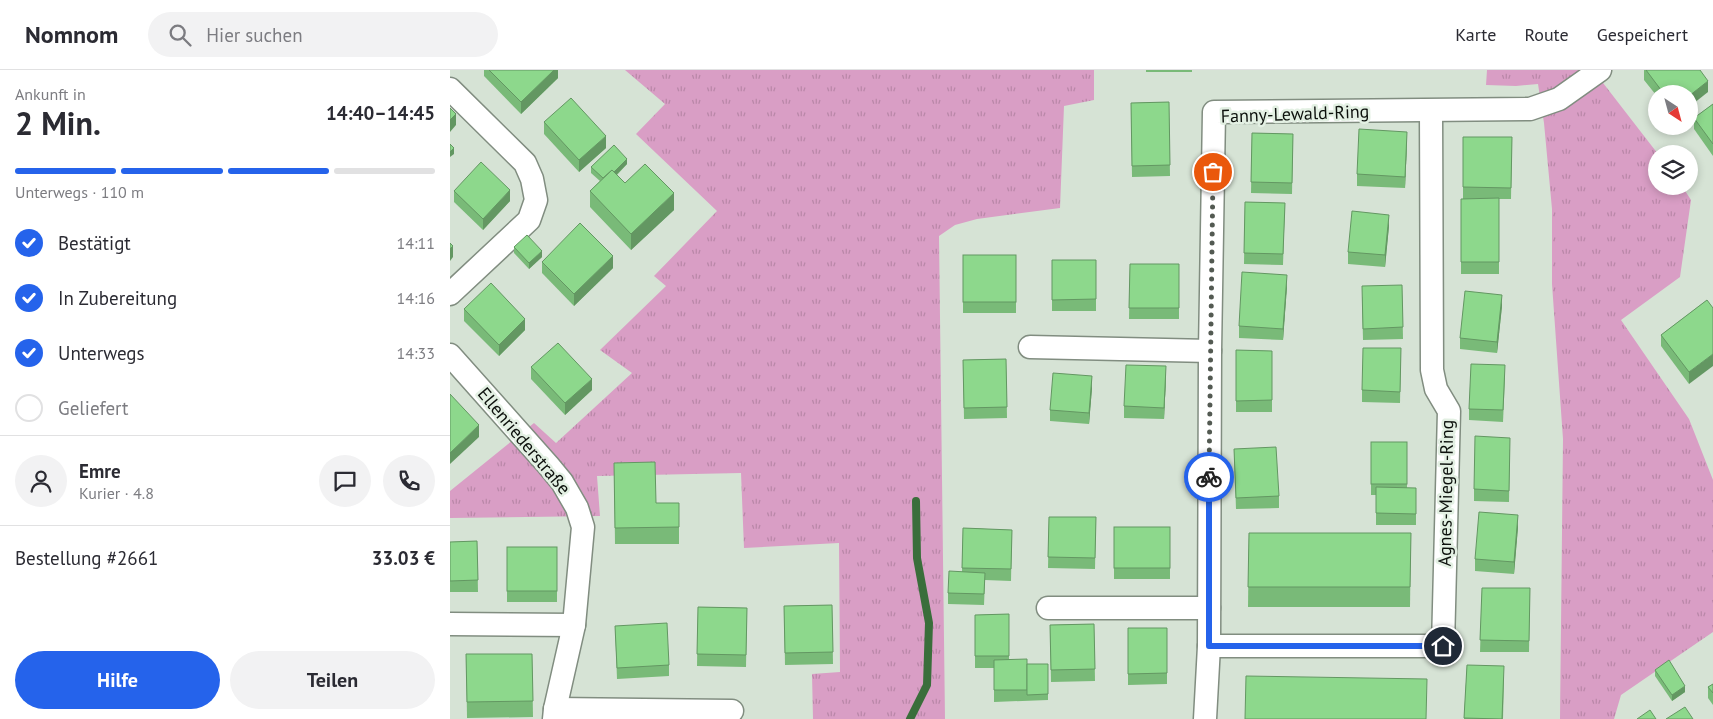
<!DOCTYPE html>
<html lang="de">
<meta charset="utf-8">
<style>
:root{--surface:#fff;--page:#f2f2f3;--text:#2b2b33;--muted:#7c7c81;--line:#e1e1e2;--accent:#2563eb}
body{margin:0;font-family:"PT Sans",sans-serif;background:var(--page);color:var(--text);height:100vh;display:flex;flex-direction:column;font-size:19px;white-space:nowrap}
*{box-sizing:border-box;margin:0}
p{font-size:16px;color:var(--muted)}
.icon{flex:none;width:28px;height:28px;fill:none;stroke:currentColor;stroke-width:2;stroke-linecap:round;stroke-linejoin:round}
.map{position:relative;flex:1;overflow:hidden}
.side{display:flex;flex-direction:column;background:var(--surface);width:450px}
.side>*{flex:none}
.needle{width:32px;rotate:144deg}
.controls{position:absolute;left:1198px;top:15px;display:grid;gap:10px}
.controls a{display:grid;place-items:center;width:50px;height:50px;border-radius:50%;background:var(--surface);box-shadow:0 2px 8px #0003;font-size:25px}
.pin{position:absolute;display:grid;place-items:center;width:42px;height:42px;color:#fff;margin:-21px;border:2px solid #fff;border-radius:50%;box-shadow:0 1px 5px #0007}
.courier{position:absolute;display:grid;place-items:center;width:50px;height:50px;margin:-25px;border:4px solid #2563eb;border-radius:50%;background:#fff;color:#222;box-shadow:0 1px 6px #0007}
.head em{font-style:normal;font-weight:700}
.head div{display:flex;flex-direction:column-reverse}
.head{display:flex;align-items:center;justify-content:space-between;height:85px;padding:0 15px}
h1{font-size:32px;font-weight:700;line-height:38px}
.bar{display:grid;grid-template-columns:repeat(4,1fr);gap:8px 5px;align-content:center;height:60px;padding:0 15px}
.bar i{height:6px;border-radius:4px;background:var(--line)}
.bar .selected{background:var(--accent)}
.bar p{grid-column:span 4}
.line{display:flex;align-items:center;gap:12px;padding:0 15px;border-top:1px solid var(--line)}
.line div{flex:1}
.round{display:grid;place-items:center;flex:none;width:52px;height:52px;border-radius:26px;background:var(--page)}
ol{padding:0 15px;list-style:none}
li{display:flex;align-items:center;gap:15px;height:55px}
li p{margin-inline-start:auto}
li .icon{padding:5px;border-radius:50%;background:var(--accent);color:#fff;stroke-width:4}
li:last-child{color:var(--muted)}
li i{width:28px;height:28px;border:2px solid var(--line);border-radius:50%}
.action{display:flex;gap:10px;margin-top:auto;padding:10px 15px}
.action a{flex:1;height:58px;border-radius:30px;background:var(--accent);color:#fff;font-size:20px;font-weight:700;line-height:58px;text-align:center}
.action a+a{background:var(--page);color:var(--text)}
header{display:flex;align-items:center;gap:30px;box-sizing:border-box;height:70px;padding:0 25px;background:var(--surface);border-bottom:1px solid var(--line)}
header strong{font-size:24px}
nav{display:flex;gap:28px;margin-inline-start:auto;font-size:18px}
.search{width:350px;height:45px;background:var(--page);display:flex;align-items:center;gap:12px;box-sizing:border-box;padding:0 18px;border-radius:28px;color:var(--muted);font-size:19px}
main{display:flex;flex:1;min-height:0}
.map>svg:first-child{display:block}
</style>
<header>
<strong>Nomnom</strong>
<div class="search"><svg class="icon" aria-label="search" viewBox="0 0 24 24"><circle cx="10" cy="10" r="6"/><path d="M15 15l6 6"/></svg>Hier suchen</div>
<nav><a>Karte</a><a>Route</a><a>Gespeichert</a></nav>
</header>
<main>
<section class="side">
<div class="head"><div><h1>2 Min.</h1><p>Ankunft in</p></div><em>14:40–14:45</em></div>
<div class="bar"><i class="selected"></i><i class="selected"></i><i class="selected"></i><i></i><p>Unterwegs · 110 m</p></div>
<ol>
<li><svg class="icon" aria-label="check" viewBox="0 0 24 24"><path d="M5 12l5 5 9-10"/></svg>Bestätigt<p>14:11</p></li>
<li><svg class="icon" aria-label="check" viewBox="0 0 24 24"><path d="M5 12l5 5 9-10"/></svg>In Zubereitung<p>14:16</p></li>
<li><svg class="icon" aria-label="check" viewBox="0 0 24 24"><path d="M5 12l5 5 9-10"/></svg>Unterwegs<p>14:33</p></li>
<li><i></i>Geliefert</li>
</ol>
<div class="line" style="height:90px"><a class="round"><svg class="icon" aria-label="person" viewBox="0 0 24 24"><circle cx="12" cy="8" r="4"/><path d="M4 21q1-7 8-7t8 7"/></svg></a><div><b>Emre</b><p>Kurier · 4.8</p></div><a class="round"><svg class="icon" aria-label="chat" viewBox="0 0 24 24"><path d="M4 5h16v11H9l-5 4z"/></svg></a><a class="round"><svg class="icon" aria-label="phone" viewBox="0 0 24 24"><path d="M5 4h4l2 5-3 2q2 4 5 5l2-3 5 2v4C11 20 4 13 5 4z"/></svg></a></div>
<div class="line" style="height:65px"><div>Bestellung #2661</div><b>33.03 €</b></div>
<div class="action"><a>Hilfe</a><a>Teilen</a></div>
</section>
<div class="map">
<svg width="1263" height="649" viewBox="0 0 1263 649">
<defs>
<pattern id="grass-tufts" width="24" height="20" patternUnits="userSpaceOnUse" patternTransform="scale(1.25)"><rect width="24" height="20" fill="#d99ec5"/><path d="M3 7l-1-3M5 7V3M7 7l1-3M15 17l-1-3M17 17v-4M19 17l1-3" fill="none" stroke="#b987a8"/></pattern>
</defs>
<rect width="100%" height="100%" fill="#d6e3d5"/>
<g fill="url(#grass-tufts)">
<polygon points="175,0 644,0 644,30 614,36 610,138 527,149 505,155 489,166 495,649 363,649 362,604 390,602 389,473 294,478 291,403 147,406 150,446 0,448 0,421 84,353 106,373 182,303 150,280 216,216 204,206 267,141 186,64 215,34"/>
<polygon points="1037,0 1143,0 1208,84 1206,84 1206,116 1232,116 1241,130 1230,207 1171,250 1239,349 1263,410 1263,562 1171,625 1164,649 1110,649 1113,369 1102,214 1102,139 1094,53 1088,14 1066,16 1036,15"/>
</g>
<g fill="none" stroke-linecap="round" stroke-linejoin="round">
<polyline stroke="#3a6e3b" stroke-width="8" points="460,649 477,615 479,553 467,488 466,431"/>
<g stroke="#818d80" stroke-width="25">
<g id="minor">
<polyline points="0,19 75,93 82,109 86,130 79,150 0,224"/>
<polyline points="580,277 760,281"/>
<polyline points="0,285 98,395 112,412 127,438 133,457 124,555 105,639 104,649"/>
<polyline points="598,538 759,538"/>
<polyline points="0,554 124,555"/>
<polyline points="759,576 993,576 999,341 986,319 982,300 981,41"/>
<polyline points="105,639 282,641"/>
<polyline points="755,649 759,576 760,281 764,42 1080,39 1109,29 1150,0"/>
</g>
</g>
<use href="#minor" stroke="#fff" stroke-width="22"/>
</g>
<g fill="#79ba78">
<polygon points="34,0 108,0 108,8 71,44 34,6"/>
<rect x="696" y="0" width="46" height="2"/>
<polygon points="1194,0 1250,0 1258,22 1239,24 1206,24 1206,25 1194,10"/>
<polygon points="719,32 720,106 682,107 681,33"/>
<polygon points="1263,34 1263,86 1244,59 1244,48"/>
<polygon points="94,52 156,78 129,102 94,64"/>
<polygon points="802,63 843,64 842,124 801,123"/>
<polygon points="1013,67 1062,67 1061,129 1049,129 1049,204 1011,204 1011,129 1013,129"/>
<polygon points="957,73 955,118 907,116 907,104"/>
<polygon points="177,94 167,105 175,113 224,140 181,180 140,137 140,121 150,111 141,103 141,97"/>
<polygon points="4,121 60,131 33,160 4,132"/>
<polygon points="795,132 835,133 833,195 794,194"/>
<polygon points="939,156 935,197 898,194 898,182"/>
<polygon points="64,177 92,187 79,199 64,183"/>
<rect x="513" y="185" width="53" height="58"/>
<rect x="602" y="190" width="44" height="51"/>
<polygon points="92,192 163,198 124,236 92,203"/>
<polygon points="680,194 729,194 729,249 679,249"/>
<polygon points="952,215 953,269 913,270 912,227"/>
<polygon points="837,216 833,270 789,268 789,256"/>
<polygon points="1257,230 1239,314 1211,276 1211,265"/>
<polygon points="1052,236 1047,283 1010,279 1010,268"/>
<polygon points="14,239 75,260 49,286 14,251"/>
<polygon points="951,278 950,333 912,332 912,320"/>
<polygon points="786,280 822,281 822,342 786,342"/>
<polygon points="556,289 557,348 514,349 513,290"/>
<polygon points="81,297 142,320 115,345 81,309"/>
<polygon points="1055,307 1053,352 1019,350 1019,339"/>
<polygon points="716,308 714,349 674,348 674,336"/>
<polygon points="642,318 639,354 600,351 600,340"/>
<polygon points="921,372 957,372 957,418 966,418 966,455 926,455 926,425 921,425"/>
<polygon points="784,379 829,426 829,438 786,439"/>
<polygon points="1060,379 1059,432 1024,431 1024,419"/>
<polygon points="164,393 206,433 229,433 229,474 165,474"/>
<polygon points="599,447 646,447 645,499 598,498"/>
<rect x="664" y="457" width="56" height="52"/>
<polygon points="1068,457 1064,504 1025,501 1025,489"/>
<polygon points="513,458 562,460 561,511 535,510 534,535 498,534 498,523 512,502"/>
<polygon points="799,463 961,463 960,537 798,537"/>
<polygon points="27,471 28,522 0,522 0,472"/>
<rect x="57" y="477" width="50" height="55"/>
<polygon points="1032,518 1080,518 1079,582 1030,582"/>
<polygon points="382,535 383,594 335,595 334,536"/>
<polygon points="248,537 297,538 296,597 247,596"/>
<polygon points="559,544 559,589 577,594 598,594 598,630 544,632 544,598 525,598 525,545"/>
<polygon points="644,554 645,611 601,612 600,555"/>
<polygon points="165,556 219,595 219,606 167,609"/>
<polygon points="678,558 717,558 717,614 678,615"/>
<polygon points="16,584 82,584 83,647 17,648"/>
<polygon points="1017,595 1054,608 1053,649 1014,649"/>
<polygon points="1205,600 1235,622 1222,631 1205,606"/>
<polygon points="1263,614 1263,635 1258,628 1258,617"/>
</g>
<g fill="#639762">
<polygon points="104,0 108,0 108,8 71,44 71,32"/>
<polygon points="1258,11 1258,22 1239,37 1239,26"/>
<polygon points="6,44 6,55 0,62 0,50"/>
<polygon points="957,62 957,73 955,118 955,107"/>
<polygon points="156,66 156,78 129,102 129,90"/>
<polygon points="4,78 4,84 0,87 0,82"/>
<polygon points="177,89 177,94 155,116 155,111"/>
<polygon points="60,120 60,131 33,160 33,149"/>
<polygon points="224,123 224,140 181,180 181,164"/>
<polygon points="939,145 939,156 935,197 935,185"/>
<polygon points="3,176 3,187 0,191 0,179"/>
<polygon points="92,181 92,187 79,199 79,193"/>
<polygon points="163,186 163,198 124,236 124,224"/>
<polygon points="837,205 837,216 833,270 833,259"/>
<polygon points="1052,225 1052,236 1047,283 1047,272"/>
<polygon points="75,249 75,260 49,286 49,275"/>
<polygon points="1263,284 1263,296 1239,314 1239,302"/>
<polygon points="716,296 716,308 714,349 714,338"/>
<polygon points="642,306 642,318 639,354 639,343"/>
<polygon points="142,309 142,320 115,345 115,333"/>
<polygon points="29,355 29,367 0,394 0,383"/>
<polygon points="1068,445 1068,457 1064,504 1064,492"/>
<polygon points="1235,616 1235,622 1222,631 1222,625"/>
</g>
<g fill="#8dd88c" stroke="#639762">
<polygon points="39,0 104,0 71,32"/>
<polygon points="1196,0 1250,0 1258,11 1239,26 1239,24 1214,24"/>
<polygon points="121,28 156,66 129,90 94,52"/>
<polygon points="719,32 720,95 682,96 681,33"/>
<polygon points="1263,34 1263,74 1244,48"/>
<polygon points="0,38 6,44 0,50"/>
<polygon points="909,59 957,62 955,107 907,104"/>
<polygon points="802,63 843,64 842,113 801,112"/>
<polygon points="1013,67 1062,67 1061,118 1013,117"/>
<polygon points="0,74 4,78 0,82"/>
<polygon points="164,75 177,89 164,102 162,100 153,108 141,97"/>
<polygon points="31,92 60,120 33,149 4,121"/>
<polygon points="195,94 224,123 181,164 140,121 162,100 175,113"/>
<polygon points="1049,128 1049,192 1011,192 1011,129"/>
<polygon points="795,132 835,133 833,184 794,183"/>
<polygon points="902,141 939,145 935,185 898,182"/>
<polygon points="130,153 163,186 124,224 92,192"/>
<polygon points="77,165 92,181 79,193 64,177"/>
<polygon points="0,173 3,176 0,179"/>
<rect x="513" y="185" width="53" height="47"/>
<polygon points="602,190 646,190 646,229 602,230"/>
<polygon points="680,194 729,194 729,238 679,238"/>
<polygon points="792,202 837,205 833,259 789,256"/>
<polygon points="41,213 75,249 49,275 14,239"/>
<polygon points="952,215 953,257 913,259 912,216"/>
<polygon points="1015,221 1052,225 1047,272 1010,268"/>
<polygon points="1257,230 1263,238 1263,284 1239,302 1211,265"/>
<polygon points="108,273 142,309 115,333 81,297"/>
<polygon points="913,278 951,278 950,322 912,320"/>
<polygon points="786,280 822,281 822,330 786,331"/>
<polygon points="556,289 557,337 514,338 513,290"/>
<polygon points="1021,294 1055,295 1053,340 1019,339"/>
<polygon points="676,295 716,296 714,338 674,336"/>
<polygon points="603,303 642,306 639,343 600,340"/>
<polygon points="0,324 29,355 0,383"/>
<polygon points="1025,366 1060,368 1059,421 1024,419"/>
<rect x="921" y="372" width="36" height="42"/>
<polygon points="826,377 829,426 786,428 784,379"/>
<polygon points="205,392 206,433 229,433 229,457 165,458 164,393"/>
<polygon points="926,417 966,418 966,444 926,443"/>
<polygon points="1029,442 1068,445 1064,492 1025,489"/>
<polygon points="599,447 646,447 645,488 598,487"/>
<rect x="664" y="457" width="56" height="41"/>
<polygon points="513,458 562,460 561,499 512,498"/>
<polygon points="799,463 961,463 960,517 798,517"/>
<polygon points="27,471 28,510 0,511 0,472"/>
<rect x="57" y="477" width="50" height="44"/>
<polygon points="499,501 535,503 534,524 498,523"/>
<polygon points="1032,518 1080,518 1079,571 1030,570"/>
<polygon points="382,535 383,582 335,583 334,536"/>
<polygon points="248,537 297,538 296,585 247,584"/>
<polygon points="559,544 559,586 525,586 525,545"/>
<polygon points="217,553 219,595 167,598 165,556"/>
<polygon points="644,554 645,599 601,600 600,555"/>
<polygon points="678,558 717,558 717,603 678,604"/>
<polygon points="16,584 82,584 83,631 17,632"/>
<polygon points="577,589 577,620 544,620 544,590"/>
<polygon points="1219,590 1235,616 1222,625 1205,600"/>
<polygon points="577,594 598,594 598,624 577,625"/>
<polygon points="1017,595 1054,596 1052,649 1014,648"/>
<polygon points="796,606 977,609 976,649 795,649"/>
<polygon points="1263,614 1263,623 1258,617"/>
<polygon points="1235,637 1243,649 1216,649"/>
<polygon points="1200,640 1206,649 1187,649"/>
</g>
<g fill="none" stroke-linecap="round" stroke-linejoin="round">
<polyline stroke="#535a52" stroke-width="5" stroke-dasharray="0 9" points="759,407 763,102"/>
<polyline stroke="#2563eb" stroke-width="6" points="759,407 759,576 993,576"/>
</g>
<g text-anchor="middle" stroke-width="5" stroke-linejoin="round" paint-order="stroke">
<g font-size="18" fill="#0c100c" stroke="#e3f0e3">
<text transform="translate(845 44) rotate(-2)" y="6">Fanny-Lewald-Ring</text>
<text transform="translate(74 371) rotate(50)" y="6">Ellenriederstraße</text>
<text transform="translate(996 423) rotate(-89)" y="6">Agnes-Miegel-Ring</text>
</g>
</g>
</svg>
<div class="controls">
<a><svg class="needle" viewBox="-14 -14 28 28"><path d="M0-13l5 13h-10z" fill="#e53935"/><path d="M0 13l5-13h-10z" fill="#7c7c81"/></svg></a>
<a><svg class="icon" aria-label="layers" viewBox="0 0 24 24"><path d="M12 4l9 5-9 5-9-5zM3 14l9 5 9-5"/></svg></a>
</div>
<div class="pin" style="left:763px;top:102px;background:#ea580c"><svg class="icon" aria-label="bag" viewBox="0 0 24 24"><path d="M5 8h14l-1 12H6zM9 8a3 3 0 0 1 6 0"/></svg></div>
<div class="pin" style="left:993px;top:576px;background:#1f2937"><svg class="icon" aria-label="home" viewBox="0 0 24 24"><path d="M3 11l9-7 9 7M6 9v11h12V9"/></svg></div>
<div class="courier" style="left:759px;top:407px"><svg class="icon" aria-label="bike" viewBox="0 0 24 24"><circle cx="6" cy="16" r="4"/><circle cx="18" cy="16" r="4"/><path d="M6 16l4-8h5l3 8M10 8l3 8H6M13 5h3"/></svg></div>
</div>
</main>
